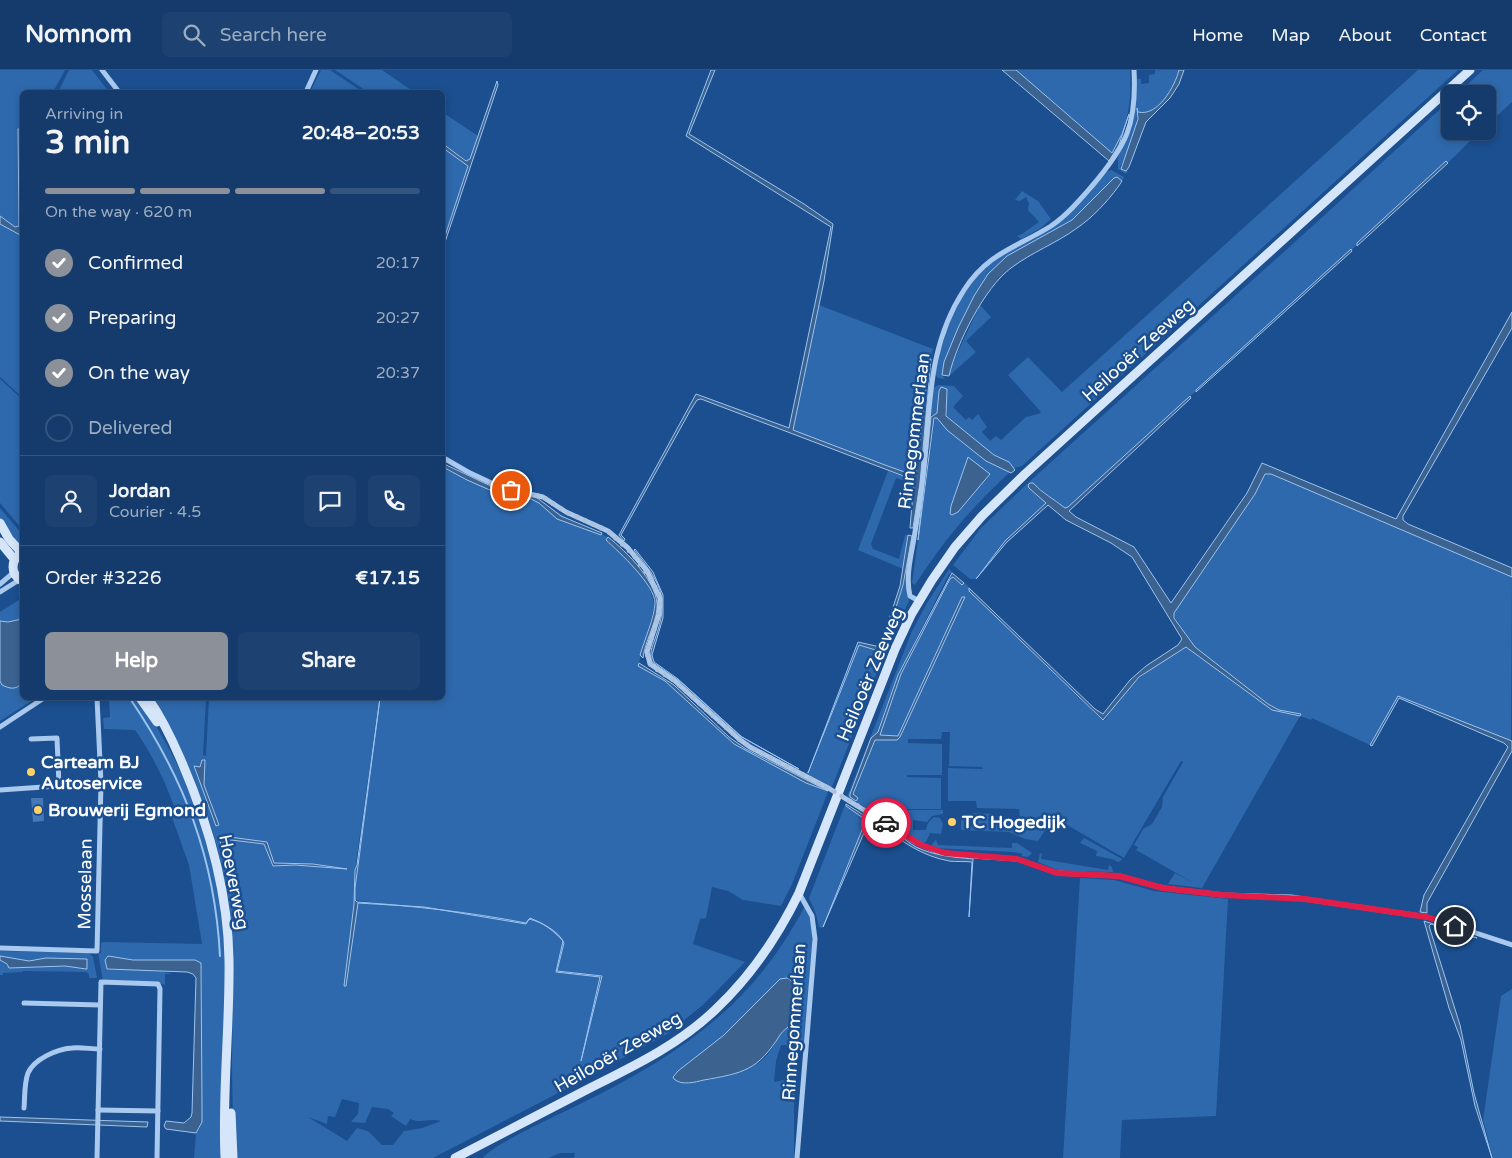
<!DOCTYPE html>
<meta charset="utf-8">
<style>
:root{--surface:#143b6b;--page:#1d4271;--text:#f1f3f6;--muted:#9dadc1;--line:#33557e;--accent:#8c9099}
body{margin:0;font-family:"Varela Round",sans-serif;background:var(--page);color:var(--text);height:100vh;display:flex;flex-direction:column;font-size:19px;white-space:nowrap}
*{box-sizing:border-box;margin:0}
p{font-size:16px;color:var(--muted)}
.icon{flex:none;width:28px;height:28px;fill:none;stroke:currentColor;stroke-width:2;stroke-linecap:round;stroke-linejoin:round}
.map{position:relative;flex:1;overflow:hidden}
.side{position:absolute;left:20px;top:20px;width:425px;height:610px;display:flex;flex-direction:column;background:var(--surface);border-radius:8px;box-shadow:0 2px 8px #0003,0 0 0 1px var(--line)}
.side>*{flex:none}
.buttons{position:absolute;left:1441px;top:15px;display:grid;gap:10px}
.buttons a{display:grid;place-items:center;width:55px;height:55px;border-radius:8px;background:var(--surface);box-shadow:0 2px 8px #0003,0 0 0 1px var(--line);font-size:25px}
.pin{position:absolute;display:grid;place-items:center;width:42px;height:42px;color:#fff;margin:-21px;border:2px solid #fff;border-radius:50%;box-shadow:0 1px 5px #0007}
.courier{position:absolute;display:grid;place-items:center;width:50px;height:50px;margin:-25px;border:4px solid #e11d48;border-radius:50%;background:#fff;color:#222;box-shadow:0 1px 6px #0007}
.overview em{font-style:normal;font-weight:800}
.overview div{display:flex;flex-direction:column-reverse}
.overview{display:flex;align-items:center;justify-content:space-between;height:85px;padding:0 25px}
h1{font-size:32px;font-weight:800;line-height:38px}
.bar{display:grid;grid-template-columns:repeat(4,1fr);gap:8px 5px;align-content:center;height:60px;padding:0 25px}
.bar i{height:6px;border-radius:4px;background:var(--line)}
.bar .current{background:var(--accent)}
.bar p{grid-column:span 4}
.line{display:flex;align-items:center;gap:12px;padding:0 25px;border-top:1px solid var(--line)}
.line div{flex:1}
.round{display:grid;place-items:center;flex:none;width:52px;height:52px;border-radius:8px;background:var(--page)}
ol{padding:0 25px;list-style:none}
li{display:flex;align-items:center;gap:15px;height:55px}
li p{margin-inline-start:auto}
li .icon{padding:5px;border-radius:50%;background:var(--accent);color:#fff;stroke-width:4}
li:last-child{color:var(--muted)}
li i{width:28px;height:28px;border:2px solid var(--line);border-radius:50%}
.cta{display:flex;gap:10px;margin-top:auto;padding:10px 25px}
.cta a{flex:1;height:58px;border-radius:8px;background:var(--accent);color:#fff;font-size:20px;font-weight:800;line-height:58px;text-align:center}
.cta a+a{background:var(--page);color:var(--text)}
header{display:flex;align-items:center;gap:30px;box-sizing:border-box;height:70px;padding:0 25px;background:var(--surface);border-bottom:1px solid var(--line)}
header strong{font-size:24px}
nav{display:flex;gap:28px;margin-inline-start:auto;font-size:18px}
.search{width:350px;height:45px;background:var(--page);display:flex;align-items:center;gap:12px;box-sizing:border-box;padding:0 18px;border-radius:8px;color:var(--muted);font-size:19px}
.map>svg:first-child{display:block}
</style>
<header>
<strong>Nomnom</strong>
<div class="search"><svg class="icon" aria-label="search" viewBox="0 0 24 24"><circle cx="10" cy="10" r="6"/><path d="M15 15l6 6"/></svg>Search here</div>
<nav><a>Home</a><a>Map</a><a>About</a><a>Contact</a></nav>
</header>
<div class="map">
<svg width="1512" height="1088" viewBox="0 0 1512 1088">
<rect width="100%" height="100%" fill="#1b4f8f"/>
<g fill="#2e69ad" fill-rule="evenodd">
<polygon points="0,0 65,0 53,22 22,22 22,49 19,53 22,54 22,158 21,60 18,59 19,157 15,157 0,146"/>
<polygon points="69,0 92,0 109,22 58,22"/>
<polygon points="321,0 330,0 363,22 310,22"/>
<polygon points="335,0 382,0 414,22 368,22"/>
<path d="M1016 0H1130C1132 32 1128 52 1114 81L1112 83Z"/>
<path d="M1155 0H1179C1174 16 1159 47 1138 42L1137 38C1138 58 1131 79 1120 97L1128 101 1126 104 1118 99V87L1129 62 1136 9H1141V14L1149 13V5L1155 4Z"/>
<polygon points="1418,0 1458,0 1022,396 1014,398 1009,392 994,385 947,347 947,318 941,317 939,319 937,343 935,345 931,345 933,318 938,315 954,316 963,326 953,337 966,350 969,347 972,350 978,344 987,357 982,362 990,371 996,366 1001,370 1026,347 1038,344 1041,342 1008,305 1028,287 1062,322"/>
<polygon points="1483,0 1512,0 1512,32 1488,54 1488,24 1457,24"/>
<polygon points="1450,30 1450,61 1480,61 1454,87 1068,437 1065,438 1031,412 1030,413 1046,433 1005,471 975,509 970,509 953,495 981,458 1029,412 1317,152"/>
<polygon points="442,42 478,66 470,89 467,91 443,74"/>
<polygon points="443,78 468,95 443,172"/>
<path d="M1111 100 1124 107 1122 112 1114 108 1072 150 1007 186 988 204 974 226 958 258 944 292 942 305 945 309 938 308 934 303C938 268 964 211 993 190 1009 178 1032 174 1046 160 1060 148 1097 105 1111 100Z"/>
<polygon points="1022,121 1038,131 1051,149 1041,158 1021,169 1017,166 1022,164 1039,152 1028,140 1029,133 1026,127 1020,131 1015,130"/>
<polygon points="0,154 22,166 22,327 0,307"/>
<polygon points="819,235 933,279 926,310 916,404 910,404 885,395 793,360"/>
<polygon points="980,235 991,247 966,271 976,282 949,306 952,294"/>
<polygon points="0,309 22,329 22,459 0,433"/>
<path d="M935 348H937L947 360 986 391 1010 402C970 439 944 470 915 515L912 513ZM968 387 965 433 958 442 951 436Z"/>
<path d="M443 395 508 424 538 429 570 450 608 467 606 470C623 486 656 513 654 539L638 596 665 611 712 654 738 674 756 686 828 722 792 814 781 836 743 830 728 821 712 817 706 848 700 849 693 874 745 892 704 934 667 964 566 1019 433 1088H235C233 1055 232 1022 232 989 233 917 235 844 216 773 202 721 177 675 151 628H206L203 685 206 686 209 628H442ZM379 631 358 796 355 818V830L392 835 357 833 346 916H344L354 834 355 800ZM219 766 267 772 273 793 313 794 348 799 295 795 273 796 265 774 223 769ZM342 1029 359 1033 358 1044 351 1052 365 1053 372 1037 388 1039 394 1043 391 1046 406 1056 410 1049C422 1054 429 1048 441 1051L422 1058 404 1061 393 1075H382L368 1061 357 1058 347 1071 308 1047 327 1054 328 1046 335 1047Z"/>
<polygon points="888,401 914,410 914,420 912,419 911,413 896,408 871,474 873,479 899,489 905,465 908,465 903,499 858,480"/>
<path d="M1265 404H1271L1512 507 1511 673 1398 626 1370 675 1312 648 1311 650 1300 646 1202 818 1168 814 1175 803 1194 813 1136 780 1138 777 1134 775 1143 759 1152 754 1162 737 1163 727 1183 692 1181 691 1124 788 1050 745 1048 756 1038 771 1025 769 1009 762 961 760V750H972L973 743 995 744 996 749H1020L1019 739 977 738 976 731H948V698L983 699 982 697 949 696 950 662H942L941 669H908V673L942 674V705H907V707L941 708V739H906V740H943V744L932 746 927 752 913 750V760H926C927 754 929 751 934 747L940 748 943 754 941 764 930 763 926 772 921 773 847 727 912 561 927 533 949 499 955 505 952 503 949 504 898 605 878 662 871 668 850 724 853 725 875 670 900 667 965 527H962L898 666 880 665 901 604 952 507 962 515 964 512 970 518 969 521 977 529 1102 650H1105C1129 611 1148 600 1186 577L1272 640 1300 646 1301 644 1279 640 1268 634 1195 577 1174 546V543L1255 424Z"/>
<polygon points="0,438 22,464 22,477 19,476 0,450"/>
<polygon points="912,466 906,515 909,531 890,569 832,717 806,704 807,701 809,703 859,575 877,581 883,579 903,515"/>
<polygon points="20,522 22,522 22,549 8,552 0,551 0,542 22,528 18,523"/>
<polygon points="0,611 1,614 19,617 22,613 22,628 36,628 0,651"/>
<path d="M104 629 138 628 142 633C189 706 221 783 225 871 229 943 221 1016 220 1088H194L196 1063 200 1058 202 933 201 893 195 890H133L111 887 105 890 106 898 109 900H156L173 904H165V915L158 912 103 911 98 883H101V873L103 872 202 874 189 795 169 739 174 736C164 709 152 684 135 660L104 659 103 648 110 647 109 629Z"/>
<polygon points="845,735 866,750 822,858 819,857 816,844 809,828"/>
<polygon points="1084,768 1122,789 1122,790 1118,792 1112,789 1096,786 1097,781 1080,773"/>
<polygon points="936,770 938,775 1012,778 1012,773 1017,773 1032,783 1028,787 1021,786 1023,784 1013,782 933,778 932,774"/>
<polygon points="1040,783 1042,784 1041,789 1108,800 1109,795 1112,797 1113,802 1060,801 1038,792"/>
<polygon points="1080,808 1114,810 1154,821 1228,829 1216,1046 1122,1050 1120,1088 1063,1088"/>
<path d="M805 836C821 860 806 944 804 975H781L776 991 774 1012 796 1008 794 1037V1088H574L575 1083H560L549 1088H483C491 1075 560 1044 578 1035 678 986 752 937 805 836ZM780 909 791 910C797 920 800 944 791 954 788 958 783 960 780 965 775 973 770 984 762 990 747 1003 692 1018 674 1009L673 1006 678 1001 724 965Z"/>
<polygon points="0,881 89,883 93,887 97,908 89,908 89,904 86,902 23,901 23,902 3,903 3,905 0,905 0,890 11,898 65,896 86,899 87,889 46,888 29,891 0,886"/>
<polygon points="1512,919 1512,1088 1493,1088 1483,1050 1501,926"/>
</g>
<g fill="#3c6290" stroke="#9cc4f0">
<polygon points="711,0 715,0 689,64 804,134 833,154 824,211 793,360 885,395 910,404 916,404 929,289 931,289 920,413 913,458 910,458 914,410 701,329 697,330 690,341 621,465 625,469 624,471 619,465 696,324 789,358 831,157 686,66"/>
<polygon points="1002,0 1016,0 1112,83 1122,64 1129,44 1119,75 1109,91"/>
<path d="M1179 0H1184L1179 14 1170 28 1146 52 1129 97 1126 101 1121 99 1138 49 1137 38 1138 42C1158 47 1175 16 1179 0Z"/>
<polygon points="497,11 498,15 443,178 443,172 468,96 443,78 443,74 466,91 470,89"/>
<polygon points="18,59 21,59 22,166 0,154 0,146 15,157 19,156"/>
<polygon points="1446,91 1448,93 1357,176 1357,173"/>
<path d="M1117 107 1122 111 1118 117C1107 132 1092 148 1077 158 1057 173 1032 182 1011 198 985 217 956 274 949 306L942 305 944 292 958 258 974 226 988 204 1007 186 1072 150 1114 108Z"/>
<polygon points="1351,179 1352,181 1196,322 1196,320"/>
<path d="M1512 242V258L1403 446V450L1408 454 1512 498V507L1271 404H1265L1255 424 1174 543V548L1195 577 1268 634 1279 640 1301 644 1300 646 1272 640 1186 577 1139 607 1103 650 969 521V518L1095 639 1103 644 1130 610 1146 596 1178 575 1182 569 1132 487 1111 473 1066 450 1048 435 1006 473 976 509 1005 471 1046 433 1029 418 1028 415 1030 413H1033C1042 423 1054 429 1065 438L1068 437 1190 326 1191 328 1069 441 1076 447 1134 477 1171 533 1247 423 1262 393 1396 449Z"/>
<polygon points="941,317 947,319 946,346 994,385 1009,392 1015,400 1011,403 986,391 947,360 937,348 934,348 918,470 931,347 937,343 939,321"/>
<polygon points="968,387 990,404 958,442 952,445 950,444 951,436"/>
<polygon points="442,393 497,419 510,424 536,427 561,446 602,463 601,465 557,449 539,433 531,429 499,424 467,410 443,397"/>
<polygon points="908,465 912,466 903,515 883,579 879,581 859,575 808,703 858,572 880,577 900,516"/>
<path d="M608 467C626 481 660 514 657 539 655 556 645 571 643 588L640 585C644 571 655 546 655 533 655 515 619 482 606 470Z"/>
<path d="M635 479 653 502 663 525V548L652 585 654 592 678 609 742 667 799 699 740 666 682 613 652 592C649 584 652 577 655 569 670 527 661 514 634 480Z"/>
<polygon points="952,503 964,513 962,515 953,507 950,509 901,604 880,665 898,666 962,527 965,527 900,667 897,670 875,670 853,724 858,728 856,731 850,727 850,724 871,668 878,662 898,605"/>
<path d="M22 549V613C16 620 10 619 2 615L0 611V551L8 552Z"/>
<polygon points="639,593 674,615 729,667 746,679 828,721 806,713 734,674 665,611 638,596"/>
<polygon points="1398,626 1512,671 1512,681 1427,833 1427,843 1420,842 1424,825 1508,677 1504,673 1399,628 1372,676 1370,675"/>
<path d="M380 628 358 796 355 818V830L357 832C414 836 469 842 526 853L530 848C542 853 559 861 564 873L557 901 602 906 581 991 600 907 556 902 563 871C554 861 543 852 529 849L526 854 424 837 358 833 346 916H344L354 834 355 800 357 795Z"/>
<polygon points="202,690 205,690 204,715 219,755 216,756 194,696 200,697"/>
<polygon points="846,734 870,749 823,857 866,750 846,736"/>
<path d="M880 755C891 756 905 771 916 777 935 786 953 787 973 789L969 847 972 792C964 791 956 792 949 791 922 786 901 771 880 755Z"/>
<polygon points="222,766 267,772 274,793 313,794 347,799 295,795 273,796 264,774 223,769 225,778 222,778 219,767"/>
<polygon points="1424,851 1477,868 1431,854 1429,856 1460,955 1474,1023 1492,1088 1475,1036 1461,970 1449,938"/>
<polygon points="0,886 29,891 46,888 87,889 87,899 86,899 65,896 9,898 7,894 0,890"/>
<polygon points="108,886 133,890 195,890 201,893 202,1036 202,1052 196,1063 166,1059 164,1056 166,1051 184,1053 191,1047 192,1043 196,908 193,904 187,902 107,899 105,890"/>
<path d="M787 908C794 911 795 917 795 924 796 933 797 947 791 954 788 958 783 960 780 965 758 1000 744 1003 704 1010 695 1012 682 1016 674 1009L673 1007 678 1001 724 965 780 909Z"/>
<polygon points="0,1047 148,1052 147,1057 0,1051"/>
</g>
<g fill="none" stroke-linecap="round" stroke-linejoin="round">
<path stroke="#9cc4f0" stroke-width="2" d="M131 630C185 710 215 790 220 886"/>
</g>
<polygon fill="#4478b7" points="31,728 43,728 44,751 33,752"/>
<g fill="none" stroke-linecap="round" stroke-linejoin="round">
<g stroke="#a9c9ee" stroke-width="5">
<polyline points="102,0 119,22"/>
<polyline points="306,22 316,0"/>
<polyline points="442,387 468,402 502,418 543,427 566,442 608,461 628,478 647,501 660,528 659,544 647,582 650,594 675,611 739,669 750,677 830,719 915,772 936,781 957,785 1017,789 1057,803 1119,806 1163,818 1223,825 1291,827 1427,847 1512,875"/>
<polyline points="0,514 13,503"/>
<polyline points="0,522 19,510"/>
<path d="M919 531 910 526C905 505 912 483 915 462 918 443 921 425 923 406 931 340 926 278 964 220 989 182 1016 178 1051 156 1067 145 1079 131 1092 116 1126 76 1137 55 1134 0"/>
<polyline points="0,657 44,628"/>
<polyline points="31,669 57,668 59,715"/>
<polyline points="0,720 101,713"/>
<polyline points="0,878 97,881 101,713 97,628"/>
<polyline points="24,933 100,935"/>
<path d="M24 1038C25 1027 24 1014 28 1003 34 989 57 979 72 978 81 977 91 979 100 979"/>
<polyline points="98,1040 158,1041"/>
<polyline points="97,1088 101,912 158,914 160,919 157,1088"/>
<polyline points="797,1088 815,869 812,846 799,823"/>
</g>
<g stroke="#d6e6fa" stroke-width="9">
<polyline points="0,453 9,469 22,483"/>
<polyline points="0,472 14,489"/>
<path d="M22 483C10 490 10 504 22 511"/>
<polyline points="140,628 157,652"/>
<path d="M148 628C161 647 171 667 180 688 208 752 228 819 229 890 230 956 222 1022 225 1088"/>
<polyline points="231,1043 233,1088"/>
<path d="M455 1088C500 1065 545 1041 590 1018 634 996 680 974 716 939 751 906 778 866 799 823L895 579 911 545 932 510 955 477 982 446 1025 404 1470 0"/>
</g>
</g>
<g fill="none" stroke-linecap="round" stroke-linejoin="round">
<polyline stroke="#afc1d8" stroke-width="5" stroke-dasharray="0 9" points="511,420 543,427 566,442 608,461 632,483 652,510 660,528 659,544 647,582 649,592 653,597 675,611 739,669 750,677 830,719 886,753"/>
<polyline stroke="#e11d48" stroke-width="6" points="886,753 921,775 945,783 1017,789 1057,803 1119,806 1163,818 1223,825 1305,829 1427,847 1455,856"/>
</g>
<g fill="#ffd166" stroke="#1b4f8f" stroke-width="2">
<circle cx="31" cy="702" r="5"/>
<circle cx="38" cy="740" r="5"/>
<circle cx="952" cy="752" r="5"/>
</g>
<g text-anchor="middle" stroke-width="5" stroke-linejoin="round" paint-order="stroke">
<g font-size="18" fill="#fff" stroke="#1b4f8f">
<text transform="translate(1138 280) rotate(-42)" y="6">Heilooër Zeeweg</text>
<text transform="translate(914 361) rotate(-83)" y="6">Rinnegommerlaan</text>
<text transform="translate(870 604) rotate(-67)" y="6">Heilooër Zeeweg</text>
<text transform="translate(234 812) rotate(79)" y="6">Hoeverweg</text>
<text transform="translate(85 814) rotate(-89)" y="6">Mosselaan</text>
<text transform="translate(794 952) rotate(-86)" y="6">Rinnegommerlaan</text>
<text transform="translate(618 982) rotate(-30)" y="6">Heilooër Zeeweg</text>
</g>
<g font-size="18" font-weight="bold" fill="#fff" stroke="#1b4f8f" text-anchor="start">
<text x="41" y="698">Carteam BJ<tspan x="41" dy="21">Autoservice</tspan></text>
<text x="48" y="746">Brouwerij Egmond</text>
<text x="962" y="758">TC Hogedijk</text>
</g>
</g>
</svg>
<div class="buttons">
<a><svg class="icon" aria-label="locate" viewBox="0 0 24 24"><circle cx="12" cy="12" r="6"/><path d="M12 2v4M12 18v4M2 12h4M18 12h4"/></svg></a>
</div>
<div class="pin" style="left:511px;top:420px;background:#ea580c"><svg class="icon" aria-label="bag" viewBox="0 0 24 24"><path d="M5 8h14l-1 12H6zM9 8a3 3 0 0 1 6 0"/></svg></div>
<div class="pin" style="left:1455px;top:856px;background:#1f2937"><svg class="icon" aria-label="home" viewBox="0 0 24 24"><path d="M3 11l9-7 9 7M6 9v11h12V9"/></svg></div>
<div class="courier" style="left:886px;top:753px"><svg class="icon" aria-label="car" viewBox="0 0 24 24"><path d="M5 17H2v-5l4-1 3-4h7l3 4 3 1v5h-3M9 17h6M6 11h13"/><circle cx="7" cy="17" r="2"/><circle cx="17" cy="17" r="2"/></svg></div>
<section class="side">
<div class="overview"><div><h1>3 min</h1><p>Arriving in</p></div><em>20:48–20:53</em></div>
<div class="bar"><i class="current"></i><i class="current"></i><i class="current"></i><i></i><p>On the way · 620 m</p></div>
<ol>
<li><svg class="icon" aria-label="check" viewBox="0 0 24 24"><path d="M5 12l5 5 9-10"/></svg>Confirmed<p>20:17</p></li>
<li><svg class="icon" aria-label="check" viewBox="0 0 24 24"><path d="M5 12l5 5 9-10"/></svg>Preparing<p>20:27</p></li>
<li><svg class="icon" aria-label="check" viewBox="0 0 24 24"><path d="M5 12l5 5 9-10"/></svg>On the way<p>20:37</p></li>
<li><i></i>Delivered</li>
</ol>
<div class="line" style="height:90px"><a class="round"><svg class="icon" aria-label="person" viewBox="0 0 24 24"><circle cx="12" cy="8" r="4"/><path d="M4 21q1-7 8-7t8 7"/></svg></a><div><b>Jordan</b><p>Courier · 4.5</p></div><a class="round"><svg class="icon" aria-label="chat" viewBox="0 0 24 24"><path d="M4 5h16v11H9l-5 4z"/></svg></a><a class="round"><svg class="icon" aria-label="phone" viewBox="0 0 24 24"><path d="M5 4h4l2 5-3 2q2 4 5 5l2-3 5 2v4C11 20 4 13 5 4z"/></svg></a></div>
<div class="line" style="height:65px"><div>Order #3226</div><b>€17.15</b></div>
<div class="cta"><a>Help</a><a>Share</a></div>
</section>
</div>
